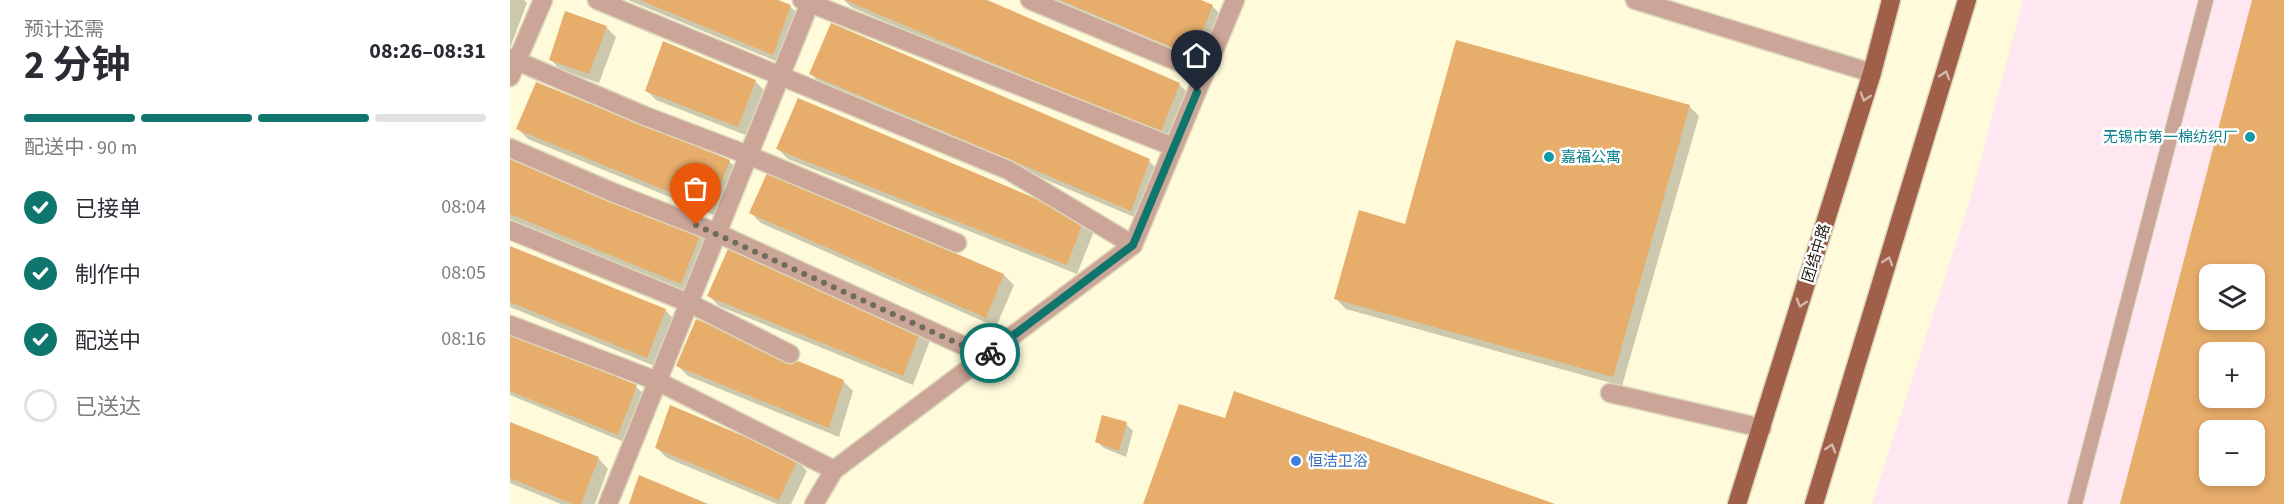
<!DOCTYPE html>
<html lang="zh">
<meta charset="utf-8">
<style>
:root{--surface:#fff;--page:#f2f2f3;--text:#2b2b33;--muted:#7c7c81;--line:#e1e1e2;--accent:#0f766e}
body{margin:0;font-family:"Source Sans 3","Noto Sans SC",sans-serif;background:var(--page);color:var(--text);height:100vh;display:flex;flex-direction:column;font-size:22px;white-space:nowrap}
*{box-sizing:border-box;margin:0}
p{font-size:20px;color:var(--muted)}
.icon{flex:none;width:33px;height:33px;fill:none;stroke:currentColor;stroke-width:2;stroke-linecap:round;stroke-linejoin:round}
.map{position:relative;flex:1;overflow:hidden}
.panel{display:flex;flex-direction:column;background:var(--surface);width:510px}
.panel>*{flex:none}
.controls{position:absolute;left:1689px;top:264px;display:grid;gap:12px}
.controls a{display:grid;place-items:center;width:66px;height:66px;border-radius:12px;background:var(--surface);box-shadow:0 3px 9px #0003;font-size:30px}
.pin{position:absolute;display:grid;place-items:center;width:51px;height:51px;color:#fff;margin:-62px -26px;border-radius:50% 50% 50% 0;rotate:-45deg;box-shadow:0 0 6px #0007}
.pin .icon{rotate:45deg}
.courier{position:absolute;display:grid;place-items:center;width:60px;height:60px;margin:-30px;border:4px solid #0f766e;border-radius:50%;background:#fff;color:#222;box-shadow:0 2px 8px #0007}
.overview em{font-style:normal;font-weight:700}
.overview div{display:flex;flex-direction:column-reverse}
.overview{display:flex;align-items:center;justify-content:space-between;height:102px;padding:0 24px}
h1{font-size:39px;font-weight:700;line-height:45px}
.bar{display:grid;grid-template-columns:repeat(4,1fr);gap:9px 6px;align-content:center;height:72px;padding:0 24px}
.bar i{height:8px;border-radius:4px;background:var(--line)}
.bar .current{background:var(--accent)}
.bar p{grid-column:span 4}
ol{padding:0 24px;list-style:none}
li{display:flex;align-items:center;gap:18px;height:66px}
li p{margin-inline-start:auto}
li .icon{padding:6px;border-radius:50%;background:var(--accent);color:#fff;stroke-width:4}
li:last-child{color:var(--muted)}
li i{width:33px;height:33px;border:3px solid var(--line);border-radius:50%}
main{display:flex;flex:1;min-height:0}
.map>svg:first-child{display:block}
</style>
<main>
<section class="panel">
<div class="overview"><div><h1>2 分钟</h1><p>预计还需</p></div><em>08:26–08:31</em></div>
<div class="bar"><i class="current"></i><i class="current"></i><i class="current"></i><i></i><p>配送中 · 90 m</p></div>
<ol>
<li><svg class="icon" aria-label="check" viewBox="0 0 24 24"><path d="M5 12l5 5 9-10"/></svg>已接单<p>08:04</p></li>
<li><svg class="icon" aria-label="check" viewBox="0 0 24 24"><path d="M5 12l5 5 9-10"/></svg>制作中<p>08:05</p></li>
<li><svg class="icon" aria-label="check" viewBox="0 0 24 24"><path d="M5 12l5 5 9-10"/></svg>配送中<p>08:16</p></li>
<li><i></i>已送达</li>
</ol>
</section>
<div class="map">
<svg width="1774" height="504" viewBox="0 0 1774 504">
<rect width="100%" height="100%" fill="#fffada"/>
<path fill="#ffe7f2" fill-rule="evenodd" d="M1513 0H1774V504H1362L1460 200ZM1700 274H1744V320H1700ZM1700 352H1744V398H1700ZM1700 430H1744V476H1700Z"/>
<g fill="#0003" fill-rule="evenodd">
<polygon points="0,0 14,0 17,3 0,48"/>
<polygon points="118,0 264,0 281,7 291,17 273,64"/>
<polygon points="334,0 473,0 669,84 679,94 661,143 341,7"/>
<polygon points="539,0 687,0 702,6 712,16 693,65"/>
<path d="M1744 0H1774V504H1612ZM1700 274H1744V320H1700ZM1700 352H1744V398H1700ZM1700 430H1744V476H1700Z"/>
<polygon points="96,27 106,37 89,83 51,70 41,60"/>
<polygon points="301,74 639,161 649,171 631,220 311,84"/>
<polygon points="245,81 255,91 238,136 146,100 136,90"/>
<polygon points="1179,106 1189,116 1112,386 836,309 826,299 896,226"/>
<polygon points="8,129 219,161 229,171 211,218 18,139"/>
<polygon points="268,149 574,220 584,231 567,274 278,159"/>
<polygon points="0,160 190,236 200,246 181,293 0,219"/>
<polygon points="258,175 494,275 504,285 486,327 251,223 241,213"/>
<polygon points="0,248 155,310 165,320 147,367 0,307"/>
<polygon points="218,251 421,338 403,385 209,306 199,296"/>
<polygon points="0,336 126,387 137,397 119,444 0,395"/>
<polygon points="168,366 333,381 343,391 329,437 178,376"/>
<polygon points="0,423 88,458 98,469 85,504 51,504 0,483"/>
<polygon points="616,424 623,431 616,457 594,448 586,441"/>
<polygon points="147,448 287,461 297,471 281,504 267,504 157,458"/>
</g>
<g fill="#e7ad6b" fill-rule="evenodd">
<polygon points="130,0 268,0 281,5 263,55"/>
<polygon points="335,0 477,0 670,83 650,134"/>
<polygon points="550,0 691,0 703,5 683,56"/>
<path d="M1742 0H1774V504H1610ZM1700 274H1744V320H1700ZM1700 352H1744V398H1700ZM1700 430H1744V476H1700Z"/>
<polygon points="55,11 97,26 79,74 39,60"/>
<polygon points="321,23 640,159 621,211 299,74"/>
<polygon points="946,40 1180,105 1103,377 824,299 849,210 895,224"/>
<polygon points="153,41 246,80 228,127 135,91"/>
<polygon points="26,82 220,160 201,209 6,129"/>
<polygon points="288,98 574,219 557,265 266,149"/>
<polygon points="0,158 190,235 171,284 0,214"/>
<polygon points="257,173 494,274 476,318 239,213"/>
<polygon points="0,246 156,309 137,358 0,302"/>
<polygon points="218,249 412,327 393,376 197,296"/>
<polygon points="186,319 334,380 319,428 166,366"/>
<polygon points="0,334 127,385 108,435 0,391"/>
<polygon points="724,391 1045,504 633,504 669,404 715,418"/>
<polygon points="160,405 288,459 269,500 145,448"/>
<polygon points="592,415 617,422 609,451 585,442"/>
<polygon points="0,422 89,457 71,504 63,504 0,478"/>
<polygon points="129,475 198,504 119,504"/>
</g>
<g fill="none" stroke-linecap="round" stroke-linejoin="round">
<g stroke="#dcd7ba" stroke-width="16">
<polyline id="lane" points="1565,504 1696,0"/>
</g>
<g stroke="#dcd7ba" stroke-width="21">
<g id="street">
<polyline points="87,0 498,170 623,245"/>
<polyline points="292,0 664,147"/>
<polyline points="520,0 695,73"/>
<polyline points="1125,0 1362,73"/>
<polyline points="0,58 135,116 238,155 447,243"/>
<polyline points="0,77 33,0"/>
<polyline points="0,148 102,192 207,233 476,356"/>
<polyline points="0,230 179,303 280,354"/>
<polyline points="0,325 147,381 324,470"/>
<polyline points="1100,393 1252,428"/>
<polyline points="98,504 301,0"/>
<polyline points="304,504 324,470 623,245 725,0"/>
</g>
</g>
<g stroke="#dcd7ba" stroke-width="21">
<g id="primary">
<polyline points="1227,504 1362,73 1381,0"/>
<polyline points="1304,504 1457,0"/>
</g>
</g>
<use href="#lane" stroke="#cba598" stroke-width="14"/>
<use href="#street" stroke="#cba598" stroke-width="18"/>
<use href="#primary" stroke="#9f5f48" stroke-width="18"/>
</g>
<defs><path id="oneway-chevron" d="M-2-3.5L2.5 0L-2 3.5" fill="none" stroke-width="1.6" stroke-linecap="round" stroke-linejoin="round" transform="scale(1.5)"/></defs>
<g stroke="#d4b7ad">
<use href="#oneway-chevron" transform="translate(1435 75) rotate(-73)"/>
<use href="#oneway-chevron" transform="translate(1355 97) rotate(107)"/>
<use href="#oneway-chevron" transform="translate(1378 261) rotate(-73)"/>
<use href="#oneway-chevron" transform="translate(1291 303) rotate(107)"/>
<use href="#oneway-chevron" transform="translate(1321 448) rotate(-73)"/>
</g>
<g fill="none" stroke-linecap="round" stroke-linejoin="round">
<polyline stroke="#6f6c59" stroke-width="6" stroke-dasharray="0 10.8" points="186,225 476,356 480,353"/>
<polyline stroke="#0f766e" stroke-width="8" points="480,353 623,245 687,92"/>
</g>
<g fill="#0f9aa8" stroke="#fff" stroke-width="2">
<circle cx="1740" cy="137" r="6"/>
<circle cx="1039" cy="157" r="6"/>
</g>
<circle fill="#3f7fe0" stroke="#fff" stroke-width="2" cx="786" cy="461" r="6"/>
<g text-anchor="middle" stroke-width="5" stroke-linejoin="round" paint-order="stroke">
<g font-size="15" fill="#0d838f" stroke="#fff" text-anchor="end">
<text x="1728" y="142">无锡市第一棉纺织厂</text>
<text x="1051" y="162" text-anchor="start">嘉福公寓</text>
</g>
<g font-size="15" fill="#222014" stroke="#fff">
<text transform="translate(1306 253) rotate(-73)" y="5">团结中路</text>
</g>
<g font-size="15" fill="#366cbe" stroke="#fff" text-anchor="start">
<text x="798" y="466">恒洁卫浴</text>
</g>
</g>
</svg>
<div class="controls">
<a><svg class="icon" aria-label="layers" viewBox="0 0 24 24"><path d="M12 4l9 5-9 5-9-5zM3 14l9 5 9-5"/></svg></a>
<a>+</a>
<a>−</a>
</div>
<div class="pin" style="left:186px;top:225px;background:#ea580c"><svg class="icon" aria-label="bag" viewBox="0 0 24 24"><path d="M5 8h14l-1 12H6zM9 8a3 3 0 0 1 6 0"/></svg></div>
<div class="pin" style="left:687px;top:92px;background:#1f2937"><svg class="icon" aria-label="home" viewBox="0 0 24 24"><path d="M3 11l9-7 9 7M6 9v11h12V9"/></svg></div>
<div class="courier" style="left:480px;top:353px"><svg class="icon" aria-label="bike" viewBox="0 0 24 24"><circle cx="6" cy="16" r="4"/><circle cx="18" cy="16" r="4"/><path d="M6 16l4-8h5l3 8M10 8l3 8H6M13 5h3"/></svg></div>
</div>
</main>
